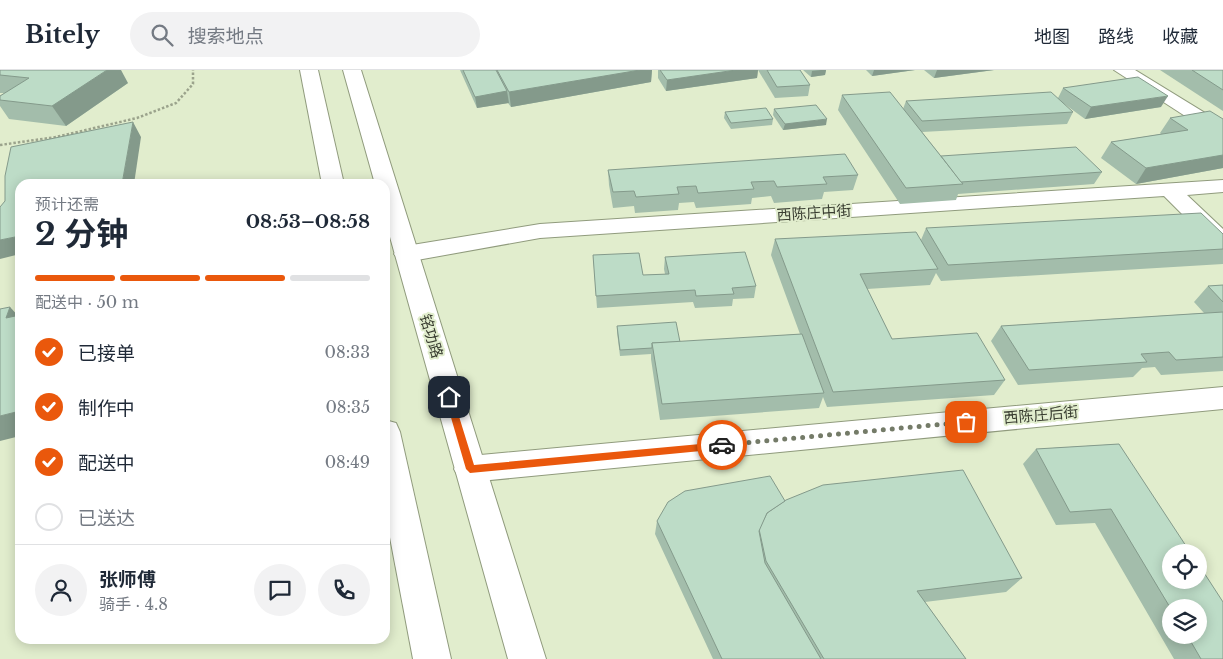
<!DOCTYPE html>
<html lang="zh">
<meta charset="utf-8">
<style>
:root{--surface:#fff;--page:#f2f2f3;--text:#1f2937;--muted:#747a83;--line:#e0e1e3;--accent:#ea580c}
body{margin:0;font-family:"Libre Baskerville","Noto Sans SC",serif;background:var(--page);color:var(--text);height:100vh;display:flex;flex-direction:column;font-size:19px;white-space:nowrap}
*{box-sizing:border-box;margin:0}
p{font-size:16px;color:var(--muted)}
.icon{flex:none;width:28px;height:28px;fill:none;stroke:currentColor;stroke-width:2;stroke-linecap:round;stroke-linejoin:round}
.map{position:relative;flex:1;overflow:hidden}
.side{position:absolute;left:15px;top:109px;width:375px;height:465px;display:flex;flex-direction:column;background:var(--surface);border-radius:15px;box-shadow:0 2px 12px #0003}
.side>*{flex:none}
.fabs{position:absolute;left:1162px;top:474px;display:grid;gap:10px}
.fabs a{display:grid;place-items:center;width:45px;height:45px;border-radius:50%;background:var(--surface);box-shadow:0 2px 12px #0003;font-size:25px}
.pin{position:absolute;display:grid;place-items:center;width:42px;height:42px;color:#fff;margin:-21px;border-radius:10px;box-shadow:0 2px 8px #0006}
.courier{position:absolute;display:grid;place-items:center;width:50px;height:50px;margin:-25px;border:4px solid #ea580c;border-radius:50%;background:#fff;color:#222;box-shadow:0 1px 6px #0007}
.overview em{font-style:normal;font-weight:700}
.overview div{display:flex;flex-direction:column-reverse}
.overview{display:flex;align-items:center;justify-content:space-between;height:85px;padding:0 20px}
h1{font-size:32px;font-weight:700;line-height:38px}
.bar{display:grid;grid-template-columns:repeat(4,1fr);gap:8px 5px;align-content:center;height:60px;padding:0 20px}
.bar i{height:6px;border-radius:4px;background:var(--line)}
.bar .on{background:var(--accent)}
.bar p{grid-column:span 4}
.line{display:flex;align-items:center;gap:12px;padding:0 20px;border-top:1px solid var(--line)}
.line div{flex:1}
.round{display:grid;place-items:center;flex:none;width:52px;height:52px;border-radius:26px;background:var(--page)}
ol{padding:0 20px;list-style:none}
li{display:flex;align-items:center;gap:15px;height:55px}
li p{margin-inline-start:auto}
li .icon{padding:5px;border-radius:50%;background:var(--accent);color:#fff;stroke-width:4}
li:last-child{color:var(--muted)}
li i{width:28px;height:28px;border:2px solid var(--line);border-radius:50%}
header{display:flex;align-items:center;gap:30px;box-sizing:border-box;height:70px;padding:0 25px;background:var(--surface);border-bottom:1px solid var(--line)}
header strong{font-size:24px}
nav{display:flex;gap:28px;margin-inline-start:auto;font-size:18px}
.search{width:350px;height:45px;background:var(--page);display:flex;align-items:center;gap:12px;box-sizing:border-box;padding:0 18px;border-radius:28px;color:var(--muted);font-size:19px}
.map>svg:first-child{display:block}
</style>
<header>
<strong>Bitely</strong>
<div class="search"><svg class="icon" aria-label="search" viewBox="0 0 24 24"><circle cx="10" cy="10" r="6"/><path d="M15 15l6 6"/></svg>搜索地点</div>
<nav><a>地图</a><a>路线</a><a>收藏</a></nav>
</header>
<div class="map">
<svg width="1223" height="589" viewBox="0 0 1223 589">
<rect width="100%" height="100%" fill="#e1edcd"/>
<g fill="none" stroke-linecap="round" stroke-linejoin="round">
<g stroke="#909b7d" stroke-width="2">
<g id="minor">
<polygon points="1114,0 1135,0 1223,54 1223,68 1216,66"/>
<polygon points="1223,110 1223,122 1187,125 1223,159 1223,179 1215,177 1164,126 540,168 406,192 398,189 394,184 398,179 406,176 540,154"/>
<polygon points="1223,317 1223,339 470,412 459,408 454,399 459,390 470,386"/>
</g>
</g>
<g stroke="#909b7d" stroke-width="2">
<g id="major">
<polygon points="300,0 318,0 344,114 322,114"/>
<polygon points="343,0 361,0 546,589 508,589 385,149 385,114 375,114"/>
<polygon points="385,350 396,353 400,362 451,589 413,589 385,441"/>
</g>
</g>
<polyline stroke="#9ba38c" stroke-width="2.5" stroke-dasharray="2.5 2" stroke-linecap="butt" points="0,75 56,67 137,48 176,33 193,14 193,0"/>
<use href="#minor" fill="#fff" fill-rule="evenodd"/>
<use href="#major" fill="#fff" fill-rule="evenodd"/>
</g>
<g fill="#a3bdab" fill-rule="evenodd">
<polygon points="0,0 128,13 66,56 9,49 0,36 0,26 4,23 0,23"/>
<polygon points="460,0 652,0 651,12 511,37 508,33 477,38"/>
<polygon points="658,0 758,0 757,8 666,21 658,8"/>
<polygon points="758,0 800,0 810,15 808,26 775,28"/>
<polygon points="803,0 826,0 825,5 811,7"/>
<polygon points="866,0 915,0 872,6"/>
<polygon points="924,0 994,0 934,8"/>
<polygon points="1160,0 1223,0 1223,41"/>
<polygon points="1063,18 1161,37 1085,49 1063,33 1073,42 1067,54 922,62 941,86 1102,102 1094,114 958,124 956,130 900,134 838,40 842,25 903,39 906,31 1058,28"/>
<polygon points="774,39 826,55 783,60 773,45"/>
<polygon points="725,42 773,49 772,55 731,59 724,48"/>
<polygon points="1170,48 1223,49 1223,98 1136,114 1101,88 1111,72 1161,64 1160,63"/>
<polygon points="608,100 858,105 853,120 824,122 822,129 774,133 771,126 752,128 751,134 696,138 694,132 679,133 678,140 635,143 634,136 613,138 609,115"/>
<polygon points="926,158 1223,164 1223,194 941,211 936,203 930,215 867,219 892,269 1005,310 994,325 827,337 823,327 819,338 660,350 651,289 651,284 620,286 617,262 617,256 680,272 800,264 771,185 775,169 921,170"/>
<polygon points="593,185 643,205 665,204 664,199 665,187 756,216 754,228 733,229 732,236 695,238 693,232 597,238"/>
<polygon points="1223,215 1223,301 1161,305 1155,297 1142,298 1133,307 1018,315 991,271 1001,256 1204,243 1194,232 1208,216"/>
<path d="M1119 374 1223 589H1174L1095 453 1056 455 1023 394 1036 379ZM1171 538 1199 565H1171Z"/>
<polygon points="785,431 1022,508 1006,522 925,532 966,589 713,589 655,464 657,451"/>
</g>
<g fill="#849a8b">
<polygon points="107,0 121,0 128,13 66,56 52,36"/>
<polygon points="640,0 652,0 651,12 511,37 509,22"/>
<polygon points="736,0 758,0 757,8 666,21 667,10"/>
<polygon points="821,0 826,0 825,5 811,7 812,1"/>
<polygon points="874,0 915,0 872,6"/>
<polygon points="937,0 994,0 934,8"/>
<polygon points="507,21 509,33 477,38 475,27"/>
<polygon points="1168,26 1161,37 1085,49 1091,37"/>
<polygon points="827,49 826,55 783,60 785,54"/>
<polygon points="133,52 141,67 134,114 122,114"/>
<polygon points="1223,85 1223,98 1136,114 1146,98"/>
<polygon points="20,166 20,184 0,189 0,170"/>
<polygon points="10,237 20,248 6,248"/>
<polygon points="20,341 20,366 0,371 0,346"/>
</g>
<g fill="#bddcc7" stroke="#849a8b">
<polygon points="0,0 107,0 52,36 0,30 0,26 29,8 0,5"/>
<polygon points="463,0 496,0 507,21 475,27"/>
<polygon points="497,0 640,0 509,22"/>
<polygon points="660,0 736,0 667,10"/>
<polygon points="767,0 800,0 810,15 777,17"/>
<polygon points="1192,0 1223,0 1223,20"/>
<polygon points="1138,7 1168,26 1091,37 1063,18"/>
<polygon points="890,22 963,114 906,118 842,25"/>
<polygon points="1051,22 1073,42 922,51 906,31"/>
<polygon points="816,35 827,49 785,54 774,39"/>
<polygon points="766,38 773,49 731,53 725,42"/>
<polygon points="1210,41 1223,49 1223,85 1146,98 1111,72 1188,60 1170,48"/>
<polygon points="133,52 122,114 20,114 20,166 0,170 0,137 5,131 5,106 11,77"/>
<polygon points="1076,77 1102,102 961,112 941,86"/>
<polygon points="845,84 858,105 823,107 827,114 777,117 774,111 751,112 754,119 698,123 696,116 677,117 679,124 636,127 634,121 613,122 608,100"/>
<polygon points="1201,143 1223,164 1223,179 948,195 926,158"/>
<polygon points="916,162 938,199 860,204 892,269 977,263 1005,310 833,322 775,169"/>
<polygon points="745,182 756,216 732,218 734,224 696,226 695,220 596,226 593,185 639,183 643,205 669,204 665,187"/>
<polygon points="1223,215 1223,232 1208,216"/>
<polygon points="10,237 6,248 20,245 20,341 0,346 0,239"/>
<polygon points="1223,242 1223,287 1176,290 1169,282 1141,284 1147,292 1029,300 1001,256"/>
<polygon points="676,252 680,272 652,273 652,278 620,280 617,256"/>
<polygon points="802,264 824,323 662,334 652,273"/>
<polygon points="1119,374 1190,482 1171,482 1171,510 1199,510 1199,495 1223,532 1223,589 1201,589 1187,565 1199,565 1199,538 1171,538 1171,539 1111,439 1070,442 1036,379"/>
<polygon points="963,400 1022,508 917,521 966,589 824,589 766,491 759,459 767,443 786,430 823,415"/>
<polygon points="770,406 785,431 767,443 759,461 765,493 821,589 722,589 657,451 668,432 685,421"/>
</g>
<polygon fill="#ea580c" points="449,324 453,327 474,395 722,372 727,375 722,379 470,403 466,399 445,327"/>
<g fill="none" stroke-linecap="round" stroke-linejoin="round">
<polyline stroke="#747b68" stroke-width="5" stroke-dasharray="0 9" points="722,375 966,352"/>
</g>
<g text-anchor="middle" stroke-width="4" stroke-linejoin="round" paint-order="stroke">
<g font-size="15" fill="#393d31" stroke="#e1edcd">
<text transform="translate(814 143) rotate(-4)" y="5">西陈庄中街</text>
<text transform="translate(431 266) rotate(73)" y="5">铭功路</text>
<text transform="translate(1041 345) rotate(-5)" y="5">西陈庄后街</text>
</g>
</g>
</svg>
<div class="fabs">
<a><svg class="icon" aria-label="locate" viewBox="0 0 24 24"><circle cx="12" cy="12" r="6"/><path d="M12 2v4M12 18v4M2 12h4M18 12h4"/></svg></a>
<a><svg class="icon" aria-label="layers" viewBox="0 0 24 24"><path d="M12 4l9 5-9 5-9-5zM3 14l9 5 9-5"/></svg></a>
</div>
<div class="pin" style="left:966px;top:352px;background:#ea580c"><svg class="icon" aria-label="bag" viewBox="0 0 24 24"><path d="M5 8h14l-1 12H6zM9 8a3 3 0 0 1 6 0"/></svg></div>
<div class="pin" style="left:449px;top:327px;background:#1f2937"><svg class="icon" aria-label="home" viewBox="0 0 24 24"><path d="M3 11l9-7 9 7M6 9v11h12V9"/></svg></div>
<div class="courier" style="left:722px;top:375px"><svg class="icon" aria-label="car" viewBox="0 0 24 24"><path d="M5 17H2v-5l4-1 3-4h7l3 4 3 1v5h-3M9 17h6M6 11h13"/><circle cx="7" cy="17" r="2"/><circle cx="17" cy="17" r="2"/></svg></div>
<section class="side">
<div class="overview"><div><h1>2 分钟</h1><p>预计还需</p></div><em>08:53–08:58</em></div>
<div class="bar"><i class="on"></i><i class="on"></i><i class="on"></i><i></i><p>配送中 · 50 m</p></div>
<ol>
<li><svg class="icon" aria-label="check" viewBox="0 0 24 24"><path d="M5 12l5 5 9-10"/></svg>已接单<p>08:33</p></li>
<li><svg class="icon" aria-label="check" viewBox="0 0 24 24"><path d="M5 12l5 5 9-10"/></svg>制作中<p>08:35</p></li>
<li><svg class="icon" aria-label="check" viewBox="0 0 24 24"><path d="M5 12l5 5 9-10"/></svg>配送中<p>08:49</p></li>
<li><i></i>已送达</li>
</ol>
<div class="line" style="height:90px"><a class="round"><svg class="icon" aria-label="person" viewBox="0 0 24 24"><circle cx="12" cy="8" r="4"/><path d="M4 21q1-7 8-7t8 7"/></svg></a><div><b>张师傅</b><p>骑手 · 4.8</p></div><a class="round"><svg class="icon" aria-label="chat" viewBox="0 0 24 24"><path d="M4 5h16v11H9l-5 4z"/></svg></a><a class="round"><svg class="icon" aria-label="phone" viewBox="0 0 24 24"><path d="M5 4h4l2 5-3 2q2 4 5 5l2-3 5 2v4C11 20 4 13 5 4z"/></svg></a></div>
</section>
</div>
